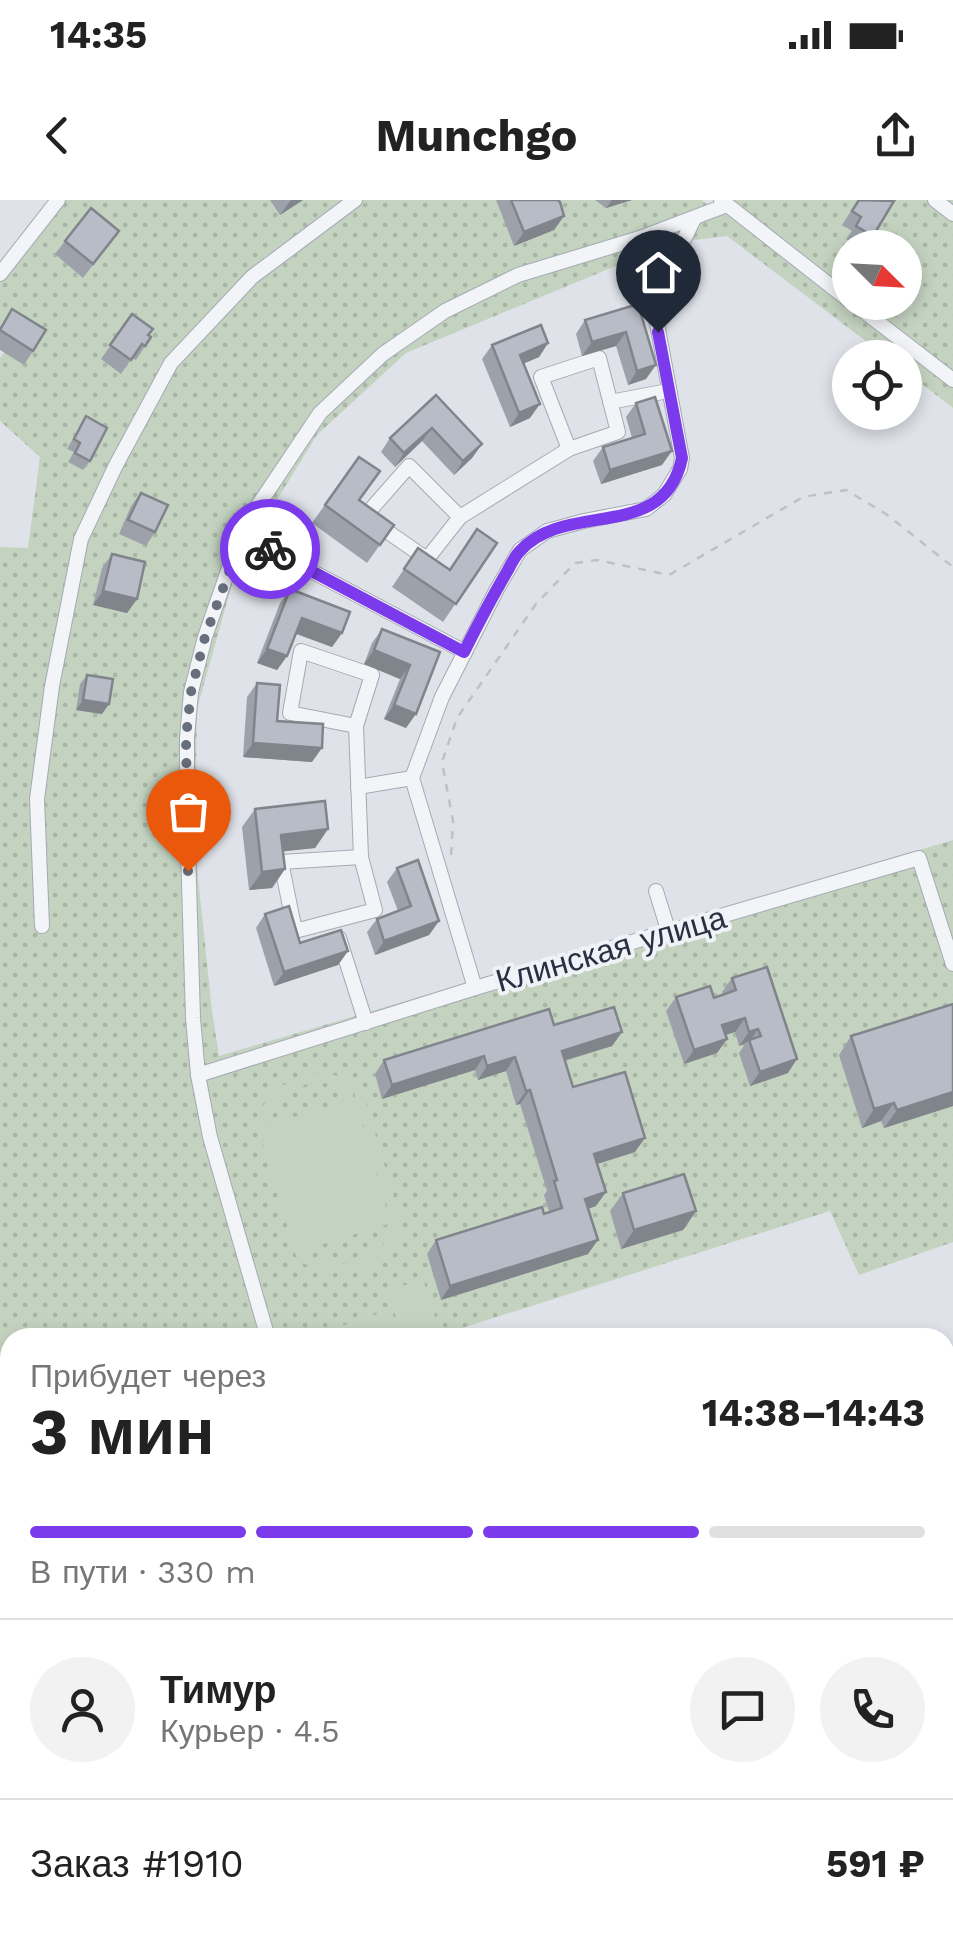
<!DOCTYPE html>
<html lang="ru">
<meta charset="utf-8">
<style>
:root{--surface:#fff;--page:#f2f2f2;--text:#222;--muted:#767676;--line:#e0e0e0;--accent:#7c3aed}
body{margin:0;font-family:"Work Sans",sans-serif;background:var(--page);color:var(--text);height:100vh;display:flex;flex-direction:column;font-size:38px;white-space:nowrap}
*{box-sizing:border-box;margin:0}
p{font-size:32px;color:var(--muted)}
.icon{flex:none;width:55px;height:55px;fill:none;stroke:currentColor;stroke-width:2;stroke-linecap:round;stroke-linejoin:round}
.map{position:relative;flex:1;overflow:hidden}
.sheet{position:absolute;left:0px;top:1128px;width:955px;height:622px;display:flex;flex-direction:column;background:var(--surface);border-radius:30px 30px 0 0;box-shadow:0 5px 15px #0003}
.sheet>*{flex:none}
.needle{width:65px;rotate:114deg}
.fabs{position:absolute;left:832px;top:30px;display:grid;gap:20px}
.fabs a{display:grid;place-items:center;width:90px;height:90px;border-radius:50%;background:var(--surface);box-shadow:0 5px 15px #0003;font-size:50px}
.pin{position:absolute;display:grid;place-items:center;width:85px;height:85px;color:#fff;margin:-102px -42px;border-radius:50% 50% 50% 0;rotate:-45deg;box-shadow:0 0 10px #0007}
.pin .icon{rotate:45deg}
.courier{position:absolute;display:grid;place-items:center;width:100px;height:100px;margin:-50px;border:8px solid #7c3aed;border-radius:50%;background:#fff;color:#222;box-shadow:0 2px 12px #0007}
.head em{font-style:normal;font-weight:700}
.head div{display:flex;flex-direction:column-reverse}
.head{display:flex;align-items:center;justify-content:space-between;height:170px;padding:0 30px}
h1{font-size:65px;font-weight:700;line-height:75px}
.bar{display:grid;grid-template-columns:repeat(4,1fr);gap:15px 10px;align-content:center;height:120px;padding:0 30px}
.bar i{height:12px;border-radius:8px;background:var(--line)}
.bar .current{background:var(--accent)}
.bar p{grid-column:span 4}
.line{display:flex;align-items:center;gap:25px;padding:0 30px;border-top:2px solid var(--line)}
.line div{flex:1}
.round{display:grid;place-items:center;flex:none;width:105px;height:105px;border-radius:52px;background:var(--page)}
.status{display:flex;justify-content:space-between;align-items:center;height:70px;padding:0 50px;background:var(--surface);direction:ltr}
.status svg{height:28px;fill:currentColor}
header{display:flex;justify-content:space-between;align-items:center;height:130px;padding:0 30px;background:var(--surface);font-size:45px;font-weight:700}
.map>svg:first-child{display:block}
</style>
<div class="status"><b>14:35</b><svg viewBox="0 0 49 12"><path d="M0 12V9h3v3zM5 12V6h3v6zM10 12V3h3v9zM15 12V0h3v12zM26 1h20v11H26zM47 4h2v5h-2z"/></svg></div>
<header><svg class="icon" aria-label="back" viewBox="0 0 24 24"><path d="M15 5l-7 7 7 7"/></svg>Munchgo<svg class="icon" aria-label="share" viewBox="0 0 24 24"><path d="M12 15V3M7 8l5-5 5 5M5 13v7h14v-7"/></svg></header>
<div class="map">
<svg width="953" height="1749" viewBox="0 0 953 1749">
<defs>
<pattern id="grass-dots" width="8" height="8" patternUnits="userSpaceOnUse" patternTransform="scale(2.5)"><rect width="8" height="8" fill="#c4d3c0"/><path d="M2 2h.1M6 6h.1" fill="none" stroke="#a8b5a6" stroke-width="1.8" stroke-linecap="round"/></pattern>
<pattern id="park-tufts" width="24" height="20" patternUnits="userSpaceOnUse" patternTransform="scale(2.5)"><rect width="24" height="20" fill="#c4d3c0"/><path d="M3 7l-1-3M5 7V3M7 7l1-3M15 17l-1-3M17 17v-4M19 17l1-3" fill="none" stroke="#a8b5a6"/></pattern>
</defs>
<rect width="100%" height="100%" fill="#dfe3e9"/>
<path fill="url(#grass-dots)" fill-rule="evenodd" d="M50 0H702L707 4 727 5 730 0H953V208L905 171V158L887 157 727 36 671 43 406 153 317 235 238 363 197 509 195 648 212 811 219 856 953 640V1042L859 1075 830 1011 434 1137 10 1138V1740H500L503 1749H0V347L28 348 40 257 0 221V158L6 150 0 142V63ZM850 48H905V102H850Z"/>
<polygon fill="url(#park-tufts)" points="622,1740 675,1740 678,1749 625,1749"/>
<g fill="#c4d3c0" fill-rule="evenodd">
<path d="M316 873 340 876 361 886 404 1030C385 1072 335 1086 297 1059L256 920C267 893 287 878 316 873ZM317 882 338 885 354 892 394 1029C377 1063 338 1073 305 1054L304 1050 391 1023 354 899 267 925 265 920C276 898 293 886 317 882Z"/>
<polygon points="423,1079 440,1132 422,1137 403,1137 387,1091"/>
<polygon points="383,1112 392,1137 326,1137 324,1132"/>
</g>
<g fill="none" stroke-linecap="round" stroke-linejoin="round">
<g stroke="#a4aab3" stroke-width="16">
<g id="minor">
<polyline points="721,0 850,101"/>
<polyline points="935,0 953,14"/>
<polyline points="0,74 58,0"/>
<polyline points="852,102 953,180"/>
<polygon points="599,158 618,232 569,249 541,177"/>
<polyline points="610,202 668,191"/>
<polyline points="460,317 409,266 365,316 427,359 460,317 569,249"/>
<polyline points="243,335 465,452"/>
<polyline points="356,526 372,475 301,451 290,513 356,526 361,657 375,710 295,731 281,662 361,657"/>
<polyline points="358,587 412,578"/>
<polyline points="656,691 669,733"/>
<polyline points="42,726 37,599 52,486 81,339 116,265 171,163 252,77 355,0"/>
<polyline points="339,738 366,823"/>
<polyline points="475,788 412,578 442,497 497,389 520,350 547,331 584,321 646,309 664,295 680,269 682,258 653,102 694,19"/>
<polyline points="198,875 475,788 919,658 953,764"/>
<polyline points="268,1138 210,937 198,875 193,818 187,616 187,538 191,492 205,437 236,348 257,307 320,213 383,154 445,111 518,75 640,38 727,5"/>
<polyline points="945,1340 953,1347"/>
<polyline points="945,1485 953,1481"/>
<polyline points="945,1619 953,1644"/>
<polyline points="472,1740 475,1749"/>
<polyline points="528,1740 531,1749"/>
<polyline points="793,1740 796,1749"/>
</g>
</g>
<polyline stroke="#bdc1c8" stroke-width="2.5" stroke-dasharray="8 8" stroke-linecap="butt" points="451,655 453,621 442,562 457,518 536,404 575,363 597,360 669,375 803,297 846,290 886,314 953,367"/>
<use href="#minor" stroke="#f2f4f7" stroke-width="14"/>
</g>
<g fill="#9da2aa">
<polygon points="270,0 303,0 280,15"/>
<polygon points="496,0 558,0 564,16 554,30 514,46"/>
<polygon points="595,0 632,0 606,8"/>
<polygon points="858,0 892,0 865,48 859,48 846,39 852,31 842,25"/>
<polygon points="119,31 83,78 55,54 65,41"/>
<polygon points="638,104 646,179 628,185 616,146 582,156 576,134 585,120"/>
<polygon points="12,109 33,151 24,165 0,150 0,127"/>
<polygon points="132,114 151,137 136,160 132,158 121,174 101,159"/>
<polygon points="548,143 539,157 523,164 530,218 510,227 482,159 492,145"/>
<polygon points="436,195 482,244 472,258 454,275 422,241 395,267 381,252 390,238"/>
<polygon points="636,203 662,265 601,284 593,261 603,247 632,238 626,217"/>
<polygon points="86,216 90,261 83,270 68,262 74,252 67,249"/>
<polygon points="359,257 359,300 394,325 367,363 312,323"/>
<polygon points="141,293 155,332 146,346 119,334 131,306"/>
<polygon points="497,343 443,422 392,387 418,348 450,370"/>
<polygon points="112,354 137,399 127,413 93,405 102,368"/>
<polygon points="290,389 342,433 332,447 296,434 287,456 277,470 257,463 280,403"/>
<polygon points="382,429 440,452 406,528 384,519 400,479 364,464 372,443"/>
<polygon points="87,475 102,514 76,510 80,484"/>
<polygon points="257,483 277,521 312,562 243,557 247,497"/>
<polygon points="255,609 328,629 315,648 283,651 285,669 272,688 249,690 242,627"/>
<polygon points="397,668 439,721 429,735 375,755 367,732 377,719 398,711 387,682"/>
<polygon points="265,714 300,743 348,751 338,765 274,786 256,728"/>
<polygon points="732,778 788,873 750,886 739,853 746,843 739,846 735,832 725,835 727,839 717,853 684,864 666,811 676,797 714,798 723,795 722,792"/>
<polygon points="554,825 622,832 612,846 565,861 573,887 635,952 597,964 596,1006 588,1009 588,1054 441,1100 427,1054 436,1040 549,1012 544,995 547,991 520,904 516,905 506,871 478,880 475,870 382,899 375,874 384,860"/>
<polygon points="851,836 953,906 884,928 881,921 862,928 839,855"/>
<polygon points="623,993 696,1011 683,1030 621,1049 610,1011"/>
<polygon points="769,1740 791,1740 794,1749 770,1749 768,1742"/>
</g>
<g fill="#80848b">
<polygon points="292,0 303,0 280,15 290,1"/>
<polygon points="612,0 632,0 606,8"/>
<polygon points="564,16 554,30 514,46 524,32"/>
<polygon points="626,132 616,146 582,156 592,142"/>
<polygon points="548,143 539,157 510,169 520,155"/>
<polygon points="656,165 646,179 628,185 637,171"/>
<polygon points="540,204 530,218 510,227 519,213"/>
<polygon points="432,228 422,241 395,267 404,253"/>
<polygon points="482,244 472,258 454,275 463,261"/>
<polygon points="672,251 662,265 601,284 610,270"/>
<polygon points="103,391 137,399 127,413 93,405"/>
<polygon points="302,418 342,433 332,447 292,432"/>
<polygon points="267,449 287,456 277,470 257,463"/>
<polygon points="374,450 410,465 400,479 364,464"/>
<polygon points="83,500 109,504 102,514 76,510"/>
<polygon points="394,505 416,514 406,528 384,519"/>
<polygon points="253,543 322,548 312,562 243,557"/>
<polygon points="328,629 315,648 268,653 281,635"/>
<polygon points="285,669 272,688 249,690 262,672"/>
<polygon points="439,721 429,735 375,755 384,741"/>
<polygon points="348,751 338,765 274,786 284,772"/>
<polygon points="745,818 735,832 712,839 722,825"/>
<polygon points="758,829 750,841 749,840 746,843 739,846 749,832"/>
<polygon points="622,832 612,846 552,864 562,851"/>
<polygon points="727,839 717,853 684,864 694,850"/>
<polygon points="484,856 475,870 382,899 392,885"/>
<polygon points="515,857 506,871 478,880 487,866"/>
<polygon points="797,859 788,873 750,886 760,872"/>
<polygon points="530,890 520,904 516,905 526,891"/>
<polygon points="953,892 953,906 884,928 897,910"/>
<polygon points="894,903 881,921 862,928 874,909"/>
<polygon points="645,938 635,952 584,968 594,954"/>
<polygon points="606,992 596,1006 575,1013 585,999"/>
<polygon points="696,1011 683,1030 621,1049 634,1030"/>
<polygon points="598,1040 588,1054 441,1100 450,1086"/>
<polygon points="953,1696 953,1712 945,1723 945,1698"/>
</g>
<g fill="#b7bcc6" stroke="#80848b" stroke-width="2.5">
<polygon points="511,0 558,0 560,2 564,16 524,32"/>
<polygon points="859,0 894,1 873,36 856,26 861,17 852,11"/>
<polygon points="91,8 119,31 93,64 65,41"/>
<polygon points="638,104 656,165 637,171 626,132 592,142 585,120"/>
<polygon points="12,109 46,130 33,151 0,130"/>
<polygon points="132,114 153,129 148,135 151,137 145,146 142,144 131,160 110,145"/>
<polygon points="541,125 548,143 520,155 540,204 519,213 492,145"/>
<polygon points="436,195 482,244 463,261 432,228 404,253 390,238"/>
<polygon points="655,197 672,251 610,270 603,247 645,234 636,203"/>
<polygon points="86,216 107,228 90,261 75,253 80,243 74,239"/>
<polygon points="359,257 380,271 359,300 394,325 380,345 325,305"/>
<polygon points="141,293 168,305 155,332 128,320"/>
<polygon points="477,329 497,343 456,404 404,369 418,348 450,370"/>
<polygon points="112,354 145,362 137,399 103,391"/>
<polygon points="290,389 350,412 342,433 302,418 287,456 267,449"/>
<polygon points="382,429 440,452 416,514 394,505 410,465 374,450"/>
<polygon points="87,475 113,479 109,504 83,500"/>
<polygon points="257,483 280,485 277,521 323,524 322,548 253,543"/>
<polygon points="325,601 328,629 281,635 285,669 262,672 255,609"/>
<polygon points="418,660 439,721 384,741 377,719 411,706 397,668"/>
<polygon points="289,706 300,743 341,730 348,751 284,772 265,714"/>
<polygon points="767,767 797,859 760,872 749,840 761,836 758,829 749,832 745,818 722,825 727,839 694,850 676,797 710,786 714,798 736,790 732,778"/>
<polygon points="953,804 953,892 897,910 894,903 874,909 851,836"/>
<polygon points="614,807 622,832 562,851 573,887 625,872 645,938 594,954 606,992 585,999 598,1040 450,1086 436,1040 542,1007 544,1014 562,1008 554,981 557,980 530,890 526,891 515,857 487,866 484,856 392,885 384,860 549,809 554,825"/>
<polygon points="684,974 696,1011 634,1030 623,993"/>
<polygon points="945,1621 953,1646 953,1696 945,1698"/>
<polygon points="772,1740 791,1740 794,1749 775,1749"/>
<polygon points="827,1740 910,1740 911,1744 894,1749 799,1749"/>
</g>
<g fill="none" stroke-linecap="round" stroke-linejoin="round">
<polyline stroke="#686f7c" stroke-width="10" stroke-dasharray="0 18" points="188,671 186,538 191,492 205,437 243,334 270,349"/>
<path stroke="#7c3aed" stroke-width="12" d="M270 349 464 452C478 424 492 397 508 370 511 364 515 356 520 351 567 299 664 344 682 258L658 132"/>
</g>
<g text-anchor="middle" stroke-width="8" stroke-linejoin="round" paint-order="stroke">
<g font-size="32" fill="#283041" stroke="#eff2f6">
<text transform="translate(611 749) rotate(-16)" y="11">Клинская улица</text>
</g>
</g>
</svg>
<div class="fabs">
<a><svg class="needle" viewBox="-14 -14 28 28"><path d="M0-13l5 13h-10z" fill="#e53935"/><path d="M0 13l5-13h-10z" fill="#767676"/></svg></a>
<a><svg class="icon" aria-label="locate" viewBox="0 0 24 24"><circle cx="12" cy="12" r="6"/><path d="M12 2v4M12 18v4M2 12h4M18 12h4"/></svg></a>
</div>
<div class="pin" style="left:188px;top:671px;background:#ea580c"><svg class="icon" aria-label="bag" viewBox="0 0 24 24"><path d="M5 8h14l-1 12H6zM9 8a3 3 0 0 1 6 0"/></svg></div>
<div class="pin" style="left:658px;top:132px;background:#1f2937"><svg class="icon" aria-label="home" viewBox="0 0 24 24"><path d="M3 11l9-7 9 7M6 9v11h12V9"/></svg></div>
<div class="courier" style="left:270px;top:349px"><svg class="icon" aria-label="bike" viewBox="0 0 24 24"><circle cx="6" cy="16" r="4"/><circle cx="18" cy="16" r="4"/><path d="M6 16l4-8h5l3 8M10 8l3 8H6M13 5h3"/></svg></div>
<section class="sheet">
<div class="head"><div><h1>3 мин</h1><p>Прибудет через</p></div><em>14:38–14:43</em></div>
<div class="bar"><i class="current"></i><i class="current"></i><i class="current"></i><i></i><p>В пути · 330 m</p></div>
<div class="line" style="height:180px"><a class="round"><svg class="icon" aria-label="person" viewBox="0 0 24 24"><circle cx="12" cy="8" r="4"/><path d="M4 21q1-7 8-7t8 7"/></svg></a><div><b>Тимур</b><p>Курьер · 4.5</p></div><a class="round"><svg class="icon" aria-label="chat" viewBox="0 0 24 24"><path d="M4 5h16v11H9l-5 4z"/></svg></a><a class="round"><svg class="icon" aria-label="phone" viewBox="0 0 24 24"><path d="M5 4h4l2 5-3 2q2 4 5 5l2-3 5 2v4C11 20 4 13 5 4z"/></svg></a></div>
<div class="line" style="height:130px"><div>Заказ #1910</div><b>591 ₽</b></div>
</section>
</div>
